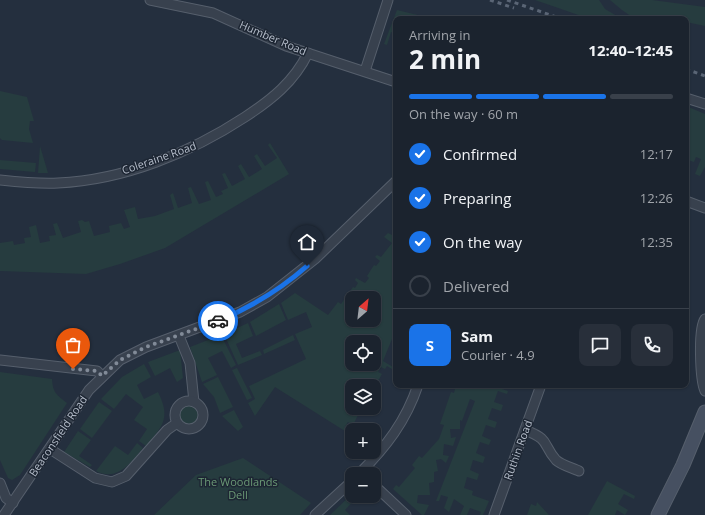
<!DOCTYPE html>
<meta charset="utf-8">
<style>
:root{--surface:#1b232e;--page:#282f3a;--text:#f1f3f6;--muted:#a0a4aa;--line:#39404a;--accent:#1a73e8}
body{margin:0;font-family:"Open Sans",sans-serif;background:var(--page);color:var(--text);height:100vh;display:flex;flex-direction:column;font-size:15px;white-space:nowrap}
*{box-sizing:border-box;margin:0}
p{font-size:13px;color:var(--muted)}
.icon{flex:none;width:22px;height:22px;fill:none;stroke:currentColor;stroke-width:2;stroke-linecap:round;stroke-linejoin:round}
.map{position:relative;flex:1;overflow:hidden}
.panel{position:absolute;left:393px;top:16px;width:296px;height:372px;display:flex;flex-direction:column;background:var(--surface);border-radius:8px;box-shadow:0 1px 3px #0004,0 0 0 1px var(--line)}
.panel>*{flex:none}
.needle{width:26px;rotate:28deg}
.tools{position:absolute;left:345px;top:291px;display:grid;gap:8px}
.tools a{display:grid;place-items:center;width:36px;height:36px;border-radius:8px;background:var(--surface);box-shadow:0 1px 3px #0004,0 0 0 1px var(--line);font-size:20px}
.pin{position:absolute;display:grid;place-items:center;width:34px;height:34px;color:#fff;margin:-41px -17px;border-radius:50% 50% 50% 0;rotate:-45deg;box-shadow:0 0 4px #0007}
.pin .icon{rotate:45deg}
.courier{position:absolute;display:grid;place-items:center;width:40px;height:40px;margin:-20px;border:3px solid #1a73e8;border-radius:50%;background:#fff;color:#222;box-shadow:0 1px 5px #0007}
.headline em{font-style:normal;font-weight:700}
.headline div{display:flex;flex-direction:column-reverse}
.headline{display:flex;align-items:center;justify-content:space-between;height:68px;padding:0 16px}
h1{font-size:26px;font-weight:700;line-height:30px}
.bar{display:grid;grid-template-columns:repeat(4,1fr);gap:6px 4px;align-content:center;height:48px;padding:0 16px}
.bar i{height:5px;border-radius:3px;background:var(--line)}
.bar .current{background:var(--accent)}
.bar p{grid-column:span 4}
.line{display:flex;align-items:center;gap:10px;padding:0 16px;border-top:1px solid var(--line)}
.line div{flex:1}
.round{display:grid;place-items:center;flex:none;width:42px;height:42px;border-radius:8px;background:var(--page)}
ol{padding:0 16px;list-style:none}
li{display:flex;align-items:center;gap:12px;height:44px}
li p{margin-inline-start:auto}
li .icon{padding:4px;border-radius:50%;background:var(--accent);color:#fff;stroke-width:4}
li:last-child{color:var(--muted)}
li i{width:22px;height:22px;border:2px solid var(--line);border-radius:50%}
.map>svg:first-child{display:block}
</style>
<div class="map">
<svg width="705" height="515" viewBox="0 0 705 515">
<rect width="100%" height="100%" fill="#242f3e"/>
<g fill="#263c3f" fill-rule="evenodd">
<polygon points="535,0 599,0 605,9 622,19 590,19"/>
<polygon points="610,0 652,0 705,7 705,26 686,22 686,19 665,19 638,15 635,19 622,10"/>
<polygon points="397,10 434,19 396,19 396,34 391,32 387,45 384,44"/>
<polygon points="0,91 27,97 34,121 30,121 29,129 33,143 2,140 0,138"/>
<polygon points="686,106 705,114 705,167 700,176 695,174 701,159 696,157 694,162 688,160 686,166"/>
<polygon points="270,143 289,174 165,248 120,264 86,274 0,271 0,243 13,241 14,245 25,243 24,238 31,237 29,227 36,225 40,243 50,241 49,236 56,235 53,224 57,223 63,238 81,232 78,221 82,220 85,222 89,221 94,236 110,232 109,226 121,223 124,229 130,227 124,210 135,207 138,219 155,216 174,209 170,195 173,193 178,208 192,203 188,188 191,187 199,204 211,200 205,182 208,181 216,197 223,194 221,191 228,188 222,174 225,173 232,186 245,179 238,166 241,164 249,177 262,169 254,156 257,154 265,166 277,158 268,145"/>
<polygon points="40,146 48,173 38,173"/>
<polygon points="0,160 36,163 35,172 0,169"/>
<path d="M396 231V312L392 322 396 324 392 330 395 332 393 336 396 337 394 340 392 339 383 361 393 367 392 369 387 366 385 369 381 367 378 372 382 374 374 388V386H352V408L360 411 353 425 348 422 345 427 349 431 348 433 275 387 255 416 248 403 255 399 249 386 306 359 295 334 312 327 306 312 288 320 281 303 295 293 328 315 338 302 341 304 353 287 355 288 358 283 355 280 356 278 365 283 369 278 367 276 374 265 376 266 380 261 375 257 377 255 381 257 392 243 384 237 388 233 392 235ZM352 298H374V320H352ZM352 342H374V364H352Z"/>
<polygon points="279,304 286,320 256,336 250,322"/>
<polygon points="248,323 253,336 236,344 242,358 260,351 262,355 238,365 224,334"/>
<polygon points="221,335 236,365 231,368 222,351 208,358 217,375 202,382 190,347"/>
<polygon points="293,335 295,340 264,354 263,350"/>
<polygon points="180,350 183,378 177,382 170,368 155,376 148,362"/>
<path d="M144 364 151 377 137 385 144 399 158 392C171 418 163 426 146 446L139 441 147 429 134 420 143 407 126 394 114 409 101 399 122 377Z"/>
<polygon points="237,368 252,398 247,400 232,370"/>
<path d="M0 372 52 379C53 393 56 394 67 403L20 475 12 480 8 478 0 460Z"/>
<polygon points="218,377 233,407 220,413 214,397 203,384"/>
<polygon points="456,385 500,385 499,388 508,391 507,394 498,391 494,402 503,405 501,411 492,408 488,419 497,422 495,428 486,425 482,436 491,440 489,445 480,442 476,453 485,457 483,463 473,460 470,470 479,474 477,480 467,477 464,488 473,491 472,495 489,501 483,515 480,515 481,512 470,508 467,515 460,515 464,506 454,499 449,512 444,508 448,497 441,495 439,501 436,501 475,401 470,399 462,421 460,420 460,429 450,429 451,438 456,437 453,446 444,444 443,455 449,456 446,463 441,459 436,460 438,471 434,472 434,482 429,483 430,495 418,495 417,503 429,505 424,515 422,515 393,489 396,485 399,487 415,468 412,465 419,456 422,458 439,439 444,425 440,424 451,392 454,393"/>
<polygon points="99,402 112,411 92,438 80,429"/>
<circle cx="189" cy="415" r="11"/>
<polygon points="234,410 243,427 238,431 222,416"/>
<polygon points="78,431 91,440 79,456 92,465 90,467 64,452"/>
<path d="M137 443 143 448C131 463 117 482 96 471L115 446 128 455Z"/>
<polygon points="243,458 311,503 300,515 154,515 196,475"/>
<polygon points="607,481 635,496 634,499 624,494 618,504 628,510 625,515 617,510 615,515 588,515"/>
<polygon points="352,494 352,496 356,498 345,510 350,515 330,515"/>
<polygon points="537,502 549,515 527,515 531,504 536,506"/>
</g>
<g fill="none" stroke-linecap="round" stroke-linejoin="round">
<g stroke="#565f6c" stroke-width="11">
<g id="street">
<polyline points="150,0 213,13 286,46 396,82"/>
<polyline points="365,71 388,0"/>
<polyline points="686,98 705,104"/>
<path d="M0 180C19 182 39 184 58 183 124 180 190 153 245 117 271 100 294 82 308 53"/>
<polyline points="686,201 705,208"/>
<path d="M705 319C698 328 700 380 705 391"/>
<polyline points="179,336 190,363 194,402"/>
<polyline points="0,360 97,371 102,376"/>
<circle cx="189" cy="415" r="14"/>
<path d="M525 430C551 440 542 444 556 460 561 465 573 468 579 471"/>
<polyline points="50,449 95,478 112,482 126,476 167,430 177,423"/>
<path d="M359 474C386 447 406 421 418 385"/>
<polyline points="0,483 6,498 13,503"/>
<polyline points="374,485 406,515"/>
<polyline points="4,515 89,390 120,360 146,347 240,312 267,297 315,259 396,181"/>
<polyline points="315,515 352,481"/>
<polyline points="494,515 541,385"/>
</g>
</g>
<g stroke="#565f6c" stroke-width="15">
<polyline id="secondary" points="658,515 683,465 705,412"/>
</g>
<use href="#street" stroke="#38414e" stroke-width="9"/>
<use href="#secondary" stroke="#465061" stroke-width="13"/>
<g stroke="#5a6575" stroke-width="3" stroke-dasharray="4 4" stroke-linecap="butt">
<polyline points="490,0 514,8"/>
<polyline points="507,0 562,19"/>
<polyline points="686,69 705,76"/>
</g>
</g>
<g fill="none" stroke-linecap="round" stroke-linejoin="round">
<polyline stroke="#828b98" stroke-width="4" stroke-dasharray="0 7.2" points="73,369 97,371 102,376 120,360 146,347 218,321"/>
<path stroke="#1a73e8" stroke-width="5" d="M218 321C251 307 280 290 307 266"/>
</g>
<g text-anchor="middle" stroke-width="3" stroke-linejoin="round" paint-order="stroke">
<g font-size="11" fill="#b4bcc9" stroke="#1d2633">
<text transform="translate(273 38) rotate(23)" y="4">Humber Road</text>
<text transform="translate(159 158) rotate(-19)" y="4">Coleraine Road</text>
<text transform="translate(58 436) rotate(-56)" y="4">Beaconsfield Road</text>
<text transform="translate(518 450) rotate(-70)" y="4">Ruthin Road</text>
</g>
<g font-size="11" fill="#6b9a76" stroke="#1d2633">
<text x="238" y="486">The Woodlands<tspan x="238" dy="13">Dell</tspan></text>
</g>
</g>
</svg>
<div class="tools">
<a><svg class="needle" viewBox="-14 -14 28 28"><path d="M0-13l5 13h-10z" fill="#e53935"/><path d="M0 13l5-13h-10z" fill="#a0a4aa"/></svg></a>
<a><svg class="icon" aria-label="locate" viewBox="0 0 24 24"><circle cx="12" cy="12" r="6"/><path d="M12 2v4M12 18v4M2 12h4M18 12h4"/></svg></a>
<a><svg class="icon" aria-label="layers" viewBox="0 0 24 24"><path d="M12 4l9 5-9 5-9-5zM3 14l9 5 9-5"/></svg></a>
<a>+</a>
<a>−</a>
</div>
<div class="pin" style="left:73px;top:369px;background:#ea580c"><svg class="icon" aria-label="bag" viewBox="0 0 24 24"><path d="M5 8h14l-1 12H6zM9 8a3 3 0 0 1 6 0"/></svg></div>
<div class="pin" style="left:307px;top:266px;background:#1f2937"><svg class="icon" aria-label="home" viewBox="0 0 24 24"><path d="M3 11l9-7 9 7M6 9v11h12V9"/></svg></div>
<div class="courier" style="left:218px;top:321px"><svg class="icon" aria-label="car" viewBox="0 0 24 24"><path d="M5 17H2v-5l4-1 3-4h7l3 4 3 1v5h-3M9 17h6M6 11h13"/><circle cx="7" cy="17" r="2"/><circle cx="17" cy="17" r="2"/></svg></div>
<section class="panel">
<div class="headline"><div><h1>2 min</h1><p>Arriving in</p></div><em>12:40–12:45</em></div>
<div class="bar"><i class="current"></i><i class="current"></i><i class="current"></i><i></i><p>On the way · 60 m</p></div>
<ol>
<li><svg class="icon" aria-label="check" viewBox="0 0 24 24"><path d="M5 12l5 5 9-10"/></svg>Confirmed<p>12:17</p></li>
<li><svg class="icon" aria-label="check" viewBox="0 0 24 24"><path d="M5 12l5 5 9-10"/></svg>Preparing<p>12:26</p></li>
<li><svg class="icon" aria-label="check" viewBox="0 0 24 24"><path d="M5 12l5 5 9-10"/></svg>On the way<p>12:35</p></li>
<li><i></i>Delivered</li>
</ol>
<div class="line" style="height:72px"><b class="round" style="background:var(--accent);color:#fff">S</b><div><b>Sam</b><p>Courier · 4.9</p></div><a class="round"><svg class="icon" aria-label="chat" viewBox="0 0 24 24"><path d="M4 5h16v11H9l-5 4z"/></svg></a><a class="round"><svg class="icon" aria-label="phone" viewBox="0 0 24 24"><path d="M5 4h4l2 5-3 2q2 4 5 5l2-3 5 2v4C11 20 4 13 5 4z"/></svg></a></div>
</section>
</div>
